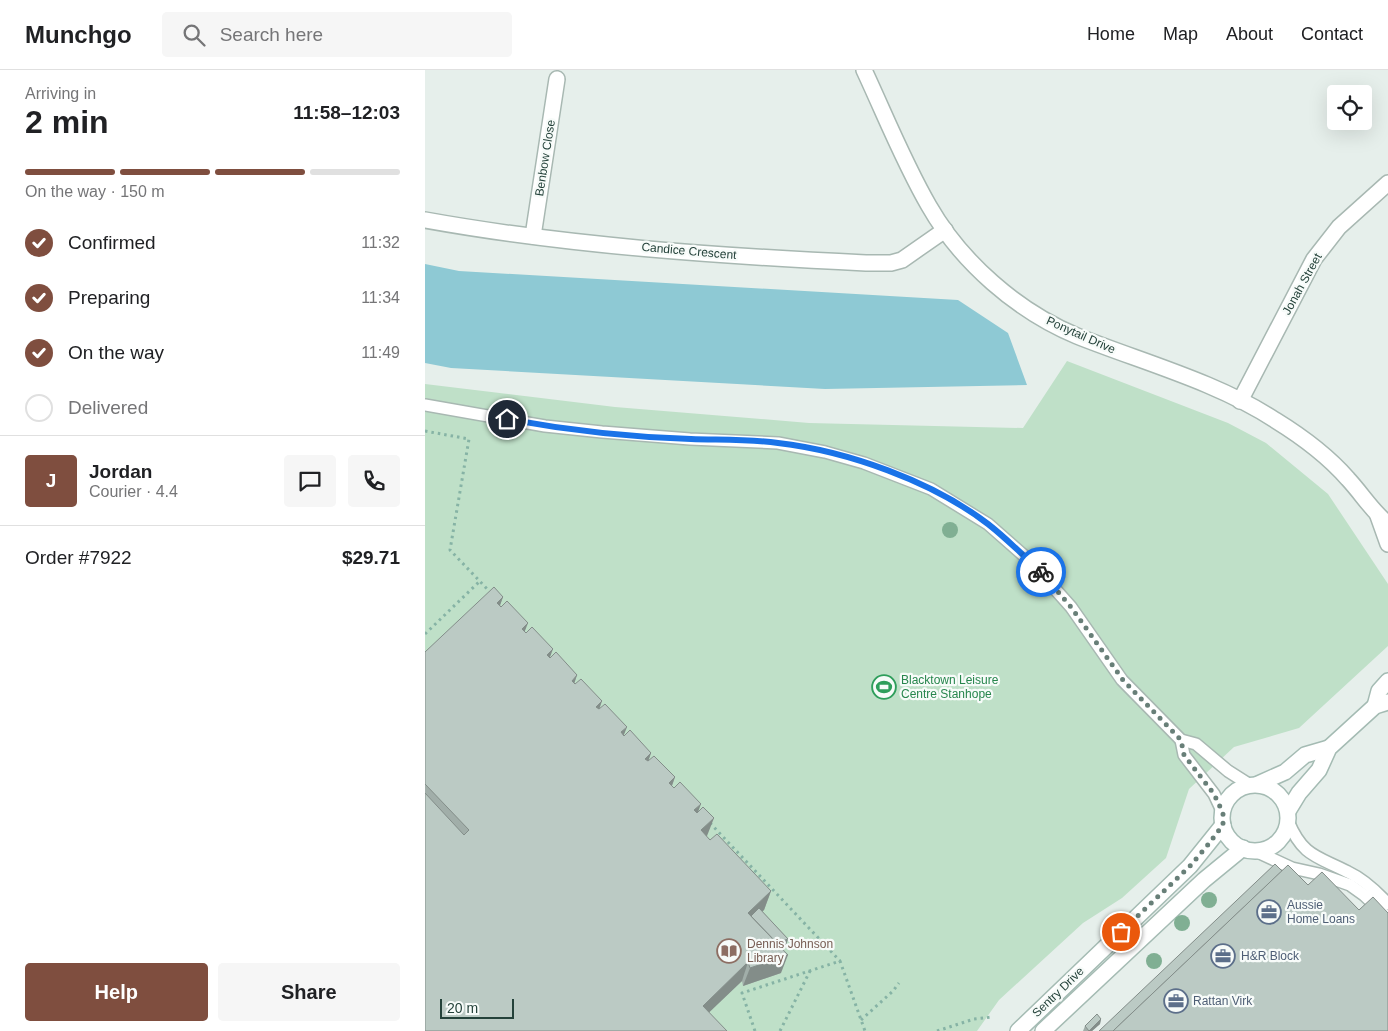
<!DOCTYPE html>
<meta charset="utf-8">
<style>
:root{--surface:#fff;--page:#f6f6f6;--text:#202124;--muted:#757577;--line:#e0e0e0;--accent:#7f4e3f}
body{margin:0;font-family:Arial,sans-serif;background:var(--page);color:var(--text);height:100vh;display:flex;flex-direction:column;font-size:19px;white-space:nowrap}
*{box-sizing:border-box;margin:0}
p{font-size:16px;color:var(--muted)}
.icon{flex:none;width:28px;height:28px;fill:none;stroke:currentColor;stroke-width:2;stroke-linecap:round;stroke-linejoin:round}
.map{position:relative;flex:1;overflow:hidden}
.sheet{display:flex;flex-direction:column;background:var(--surface);width:425px}
.sheet>*{flex:none}
.fabs{position:absolute;left:902px;top:15px;display:grid;gap:10px}
.fabs a{display:grid;place-items:center;width:45px;height:45px;border-radius:5px;background:var(--surface);box-shadow:0 5px 20px #0002;font-size:25px}
.scale{position:absolute;left:15px;bottom:12px;width:74px;box-sizing:border-box;padding-left:5px;border:2px solid #24423a;border-top:0;font-size:14px;line-height:18px;white-space:nowrap;color:#24423a;-webkit-text-stroke:4px #f7fbf9;paint-order:stroke}
.pin{position:absolute;display:grid;place-items:center;width:42px;height:42px;color:#fff;margin:-21px;border:2px solid #fff;border-radius:50%;box-shadow:0 1px 5px #0007}
.courier{position:absolute;display:grid;place-items:center;width:50px;height:50px;margin:-25px;border:4px solid #1a73e8;border-radius:50%;background:#fff;color:#222;box-shadow:0 1px 6px #0007}
.head em{font-style:normal;font-weight:700}
.head div{display:flex;flex-direction:column-reverse}
.head{display:flex;align-items:center;justify-content:space-between;height:85px;padding:0 25px}
h1{font-size:32px;font-weight:700;line-height:38px}
.bar{display:grid;grid-template-columns:repeat(4,1fr);gap:8px 5px;align-content:center;height:60px;padding:0 25px}
.bar i{height:6px;border-radius:4px;background:var(--line)}
.bar .current{background:var(--accent)}
.bar p{grid-column:span 4}
.line{display:flex;align-items:center;gap:12px;padding:0 25px;border-top:1px solid var(--line)}
.line div{flex:1}
.round{display:grid;place-items:center;flex:none;width:52px;height:52px;border-radius:5px;background:var(--page)}
ol{padding:0 25px;list-style:none}
li{display:flex;align-items:center;gap:15px;height:55px}
li p{margin-inline-start:auto}
li .icon{padding:5px;border-radius:50%;background:var(--accent);color:#fff;stroke-width:4}
li:last-child{color:var(--muted)}
li i{width:28px;height:28px;border:2px solid var(--line);border-radius:50%}
.button{display:flex;gap:10px;margin-top:auto;padding:10px 25px}
.button a{flex:1;height:58px;border-radius:5px;background:var(--accent);color:#fff;font-size:20px;font-weight:700;line-height:58px;text-align:center}
.button a+a{background:var(--page);color:var(--text)}
header{display:flex;align-items:center;gap:30px;box-sizing:border-box;height:70px;padding:0 25px;background:var(--surface);border-bottom:1px solid var(--line)}
header strong{font-size:24px}
nav{display:flex;gap:28px;margin-inline-start:auto;font-size:18px}
.search{width:350px;height:45px;background:var(--page);display:flex;align-items:center;gap:12px;box-sizing:border-box;padding:0 18px;border-radius:5px;color:var(--muted);font-size:19px}
main{display:flex;flex:1;min-height:0}
.map>svg:first-child{display:block}
</style>
<header>
<strong>Munchgo</strong>
<div class="search"><svg class="icon" aria-label="search" viewBox="0 0 24 24"><circle cx="10" cy="10" r="6"/><path d="M15 15l6 6"/></svg>Search here</div>
<nav><a>Home</a><a>Map</a><a>About</a><a>Contact</a></nav>
</header>
<main>
<section class="sheet">
<div class="head"><div><h1>2 min</h1><p>Arriving in</p></div><em>11:58–12:03</em></div>
<div class="bar"><i class="current"></i><i class="current"></i><i class="current"></i><i></i><p>On the way · 150 m</p></div>
<ol>
<li><svg class="icon" aria-label="check" viewBox="0 0 24 24"><path d="M5 12l5 5 9-10"/></svg>Confirmed<p>11:32</p></li>
<li><svg class="icon" aria-label="check" viewBox="0 0 24 24"><path d="M5 12l5 5 9-10"/></svg>Preparing<p>11:34</p></li>
<li><svg class="icon" aria-label="check" viewBox="0 0 24 24"><path d="M5 12l5 5 9-10"/></svg>On the way<p>11:49</p></li>
<li><i></i>Delivered</li>
</ol>
<div class="line" style="height:90px"><b class="round" style="background:var(--accent);color:#fff">J</b><div><b>Jordan</b><p>Courier · 4.4</p></div><a class="round"><svg class="icon" aria-label="chat" viewBox="0 0 24 24"><path d="M4 5h16v11H9l-5 4z"/></svg></a><a class="round"><svg class="icon" aria-label="phone" viewBox="0 0 24 24"><path d="M5 4h4l2 5-3 2q2 4 5 5l2-3 5 2v4C11 20 4 13 5 4z"/></svg></a></div>
<div class="line" style="height:65px"><div>Order #7922</div><b>$29.71</b></div>
<div class="button"><a>Help</a><a>Share</a></div>
</section>
<div class="map">
<svg width="963" height="961" viewBox="0 0 963 961">
<rect width="100%" height="100%" fill="#e6efeb"/>
<polygon fill="#bfe0c8" points="642,291 803,353 841,373 903,424 963,514 963,576 874,658 809,677 764,719 741,788 697,828 658,853 574,930 552,961 0,961 0,314 190,337 384,353 598,358"/>
<polygon fill="#8ec9d4" points="0,194 34,201 533,230 583,263 602,315 400,319 26,298 0,293"/>
<g fill="none" stroke-linecap="round" stroke-linejoin="round">
<g stroke="#a8b8b2" stroke-width="14">
<g id="lane">
<polyline points="0,335 120,356 177,362 265,369 353,373 400,382 439,393 506,419 563,454 605,491 646,537 697,610 756,670 771,674 803,701 825,715"/>
<polyline points="756,670 759,685 789,724 798,743"/>
<path d="M863 751C878 787 892 786 923 802 938 809 952 822 963 834"/>
<polyline points="828,780 867,798 894,804 925,815 939,825 963,848"/>
</g>
</g>
<g stroke="#a8b8b2" stroke-width="18">
<g id="street">
<path d="M439 0C460 45 479 93 504 136 536 192 592 241 652 266 717 292 792 312 850 350 876 366 903 386 923 409 937 424 947 441 963 454"/>
<path d="M0 150C144 176 295 186 441 193H466L477 190 520 160"/>
<polyline points="108,166 132,9"/>
<polyline points="815,331 889,189 914,157 963,113"/>
<polyline points="953,446 963,474"/>
</g>
</g>
<g stroke="#a4bbb3" stroke-width="18">
<g id="secondary">
<polyline points="950,636 954,621 963,611"/>
<polyline points="833,714 860,702 880,685 904,678"/>
<circle cx="830" cy="748" r="33"/>
<polyline points="863,741 874,723 894,700 904,678 950,636 963,632"/>
<polyline points="593,961 765,796 798,755"/>
<polyline points="618,961 779,810 818,778"/>
</g>
</g>
<g stroke="#86b3a5" stroke-width="3" stroke-dasharray="2.5 4" stroke-linecap="butt">
<polyline points="0,361 44,369 25,480 66,523"/>
<polyline points="0,564 55,511"/>
<polyline points="285,753 415,891"/>
<polyline points="436,950 468,921 474,913"/>
<polyline points="330,961 317,923 415,891 440,961"/>
<polyline points="355,961 385,901"/>
<polyline points="512,961 549,949 568,947"/>
</g>
<use href="#lane" stroke="#fff" stroke-width="11"/>
<use href="#street" stroke="#fff" stroke-width="15"/>
<use href="#secondary" stroke="#fff" stroke-width="15"/>
</g>
<g fill="#80af93">
<circle cx="525" cy="460" r="8"/>
<circle cx="784" cy="830" r="8"/>
<circle cx="757" cy="853" r="8"/>
<circle cx="729" cy="891" r="8"/>
</g>
<g fill="#a1aea9">
<polygon points="78,527 75,535 125,588 152,605 149,614 199,665 226,683 223,691 250,707 247,716 272,743 282,767 346,821 339,840 337,841 363,869 360,878 357,879 356,903 318,916 317,911 284,942 0,961 0,582"/>
<polygon points="676,949 675,954 667,961 658,961 660,956"/>
</g>
<g fill="#838d89">
<polygon points="78,527 71,546 72,533"/>
<polygon points="103,553 96,571 97,559"/>
<polygon points="128,579 121,598 122,585"/>
<polygon points="152,605 146,623 147,611"/>
<polygon points="177,631 171,649 171,637"/>
<polygon points="202,657 195,675 196,662"/>
<polygon points="226,683 220,701 220,689"/>
<polygon points="250,707 243,726 244,713"/>
<polygon points="276,734 269,753 269,740"/>
<polygon points="289,748 282,766 269,778 276,760"/>
<polygon points="346,821 339,840 323,855 323,843"/>
<polygon points="363,869 360,878 340,886 343,876"/>
<polygon points="363,885 356,903 318,916 325,898"/>
<polygon points="323,892 317,911 271,955 278,936"/>
<polygon points="676,949 675,954 667,961 664,961"/>
</g>
<g fill="#bbcac4" stroke="#838d89">
<polygon points="69,517 78,527 72,533 76,537 82,531 103,553 97,559 101,563 107,557 128,579 122,585 125,588 131,582 152,605 147,611 150,614 156,609 177,631 171,637 174,639 180,634 202,657 196,662 199,666 205,660 226,683 220,689 223,691 229,686 250,707 244,713 249,718 255,712 276,734 269,740 272,743 278,737 289,748 276,760 285,770 292,764 346,821 323,843 363,885 325,898 323,892 278,936 302,961 0,961 0,723 39,765 44,760 0,714 0,582"/>
<polygon points="850,794 857,801 688,961 674,961"/>
<polygon points="863,795 883,815 897,802 934,840 948,827 963,843 963,961 688,961"/>
<polygon points="334,838 363,869 352,873 326,846"/>
<polygon points="672,944 676,949 664,961 660,956"/>
</g>
<g fill="none" stroke-linecap="round" stroke-linejoin="round">
<polyline stroke="#687f78" stroke-width="5" stroke-dasharray="0 9" points="616,502 646,537 698,610 756,670 759,685 789,724 798,743 798,755 782,776 765,796 696,862"/>
<path stroke="#1a73e8" stroke-width="6" d="M82 349C142 360 204 367 266 369 295 370 324 369 353 373 422 381 507 411 563 454 581 468 599 486 616 502"/>
</g>
<defs>
<g id="stadium-ring" transform="scale(1.25)"><circle r="9.5" fill="#f7fbf9" stroke="#2e9e5b" stroke-width="1.5"/><path d="M0-5a6.5 5 0 1 0 0 10a6.5 5 0 1 0 0-10ZM-3.5-1.8h7v3.6h-7Z" fill="#2e9e5b"/></g>
<g id="office-ring" transform="scale(1.25)"><circle r="9.5" fill="#f7fbf9" stroke="#5c6f8a" stroke-width="1.5"/><path d="M-6-3h4V-5.5h4V-3h4V5H-6ZM-1-4.5V-3h2v-1.5ZM-6 0V1H6V0Z" fill="#5c6f8a"/></g>
<g id="library-ring" transform="scale(1.25)"><circle r="9.5" fill="#f7fbf9" stroke="#8d6e63" stroke-width="1.5"/><path d="M-6-4Q-3-5.5-.7-3.5V5Q-3 3-6 4ZM6-4Q3-5.5 .7-3.5V5Q3 3 6 4Z" fill="#8d6e63"/></g>
</defs>
<g fill-rule="evenodd">
<use href="#stadium-ring" x="459" y="617"/>
<use href="#office-ring" x="844" y="842"/>
<use href="#library-ring" x="304" y="881"/>
<use href="#office-ring" x="798" y="886"/>
<use href="#office-ring" x="751" y="931"/>
</g>
<g text-anchor="middle" stroke-width="4.5" stroke-linejoin="round" paint-order="stroke">
<g font-size="12" fill="#24423a" stroke="#f7fbf9">
<text transform="translate(120 88) rotate(-81)" y="4">Benbow Close</text>
<text transform="translate(264 181) rotate(5)" y="4">Candice Crescent</text>
<text transform="translate(877 214) rotate(-61)" y="4">Jonah Street</text>
<text transform="translate(656 265) rotate(24)" y="4">Ponytail Drive</text>
<text transform="translate(633 922) rotate(-44)" y="4">Sentry Drive</text>
</g>
<g font-size="12" fill="#27864d" stroke="#f7fbf9" text-anchor="start">
<text x="476" y="614">Blacktown Leisure<tspan x="476" dy="14">Centre Stanhope</tspan></text>
</g>
<g font-size="12" fill="#4e5e75" stroke="#f7fbf9" text-anchor="start">
<text x="862" y="839">Aussie<tspan x="862" dy="14">Home Loans</tspan></text>
<text x="816" y="890">H&amp;R Block</text>
<text x="768" y="935">Rattan Virk</text>
</g>
<g font-size="12" fill="#785e54" stroke="#f7fbf9" text-anchor="start">
<text x="322" y="878">Dennis Johnson<tspan x="322" dy="14">Library</tspan></text>
</g>
</g>
</svg>
<div class="fabs">
<a><svg class="icon" aria-label="locate" viewBox="0 0 24 24"><circle cx="12" cy="12" r="6"/><path d="M12 2v4M12 18v4M2 12h4M18 12h4"/></svg></a>
</div>
<div class="scale">20 m</div>
<div class="pin" style="left:696px;top:862px;background:#ea580c"><svg class="icon" aria-label="bag" viewBox="0 0 24 24"><path d="M5 8h14l-1 12H6zM9 8a3 3 0 0 1 6 0"/></svg></div>
<div class="pin" style="left:82px;top:349px;background:#1f2937"><svg class="icon" aria-label="home" viewBox="0 0 24 24"><path d="M3 11l9-7 9 7M6 9v11h12V9"/></svg></div>
<div class="courier" style="left:616px;top:502px"><svg class="icon" aria-label="bike" viewBox="0 0 24 24"><circle cx="6" cy="16" r="4"/><circle cx="18" cy="16" r="4"/><path d="M6 16l4-8h5l3 8M10 8l3 8H6M13 5h3"/></svg></div>
</div>
</main>
